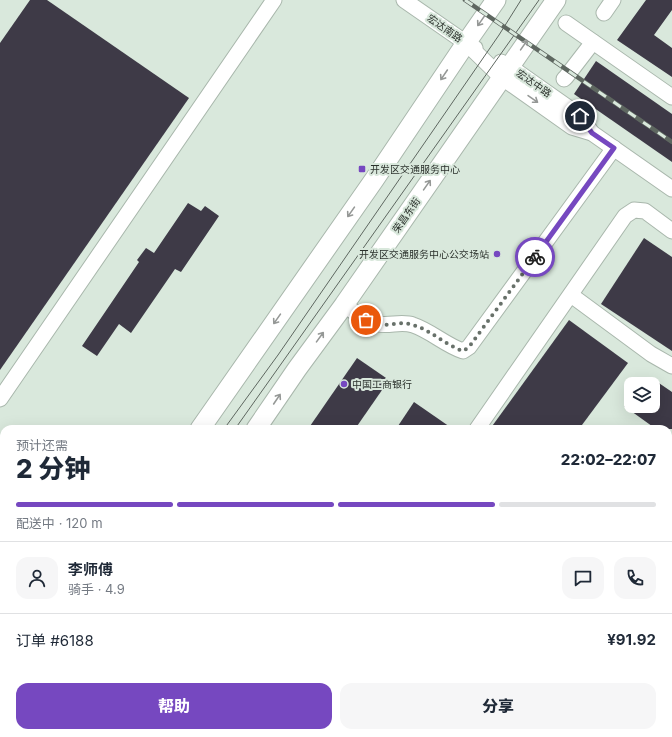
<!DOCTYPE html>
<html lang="zh">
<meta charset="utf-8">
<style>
:root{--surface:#fff;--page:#f6f6f7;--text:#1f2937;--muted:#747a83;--line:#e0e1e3;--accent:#7648c0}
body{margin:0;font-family:Inter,"Noto Sans SC",sans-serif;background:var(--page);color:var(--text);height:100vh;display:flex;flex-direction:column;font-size:15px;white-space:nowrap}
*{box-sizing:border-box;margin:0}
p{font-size:13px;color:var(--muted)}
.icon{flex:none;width:22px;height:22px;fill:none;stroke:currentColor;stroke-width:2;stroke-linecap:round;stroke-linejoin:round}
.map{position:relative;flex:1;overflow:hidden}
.panel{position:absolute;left:0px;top:425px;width:672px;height:312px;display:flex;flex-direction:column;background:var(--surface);border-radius:12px 12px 0 0;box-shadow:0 4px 16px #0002}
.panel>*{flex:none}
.tools{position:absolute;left:624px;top:377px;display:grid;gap:8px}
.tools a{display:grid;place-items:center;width:36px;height:36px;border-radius:8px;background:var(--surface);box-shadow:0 4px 16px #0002;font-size:20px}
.pin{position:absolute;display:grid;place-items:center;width:34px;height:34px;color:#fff;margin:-17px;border:2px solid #fff;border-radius:50%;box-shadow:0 1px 4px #0007}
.courier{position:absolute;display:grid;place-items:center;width:40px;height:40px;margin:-20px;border:3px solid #7648c0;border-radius:50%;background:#fff;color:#222;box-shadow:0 1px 5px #0007}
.headline em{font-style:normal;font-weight:800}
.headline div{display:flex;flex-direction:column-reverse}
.headline{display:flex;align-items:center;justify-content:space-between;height:68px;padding:0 16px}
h1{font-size:26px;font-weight:800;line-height:30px}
.bar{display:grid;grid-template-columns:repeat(4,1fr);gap:6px 4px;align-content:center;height:48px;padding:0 16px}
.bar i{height:5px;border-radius:3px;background:var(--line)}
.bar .on{background:var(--accent)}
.bar p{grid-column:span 4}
.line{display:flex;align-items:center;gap:10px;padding:0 16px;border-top:1px solid var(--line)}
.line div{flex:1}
.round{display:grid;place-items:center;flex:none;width:42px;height:42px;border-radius:12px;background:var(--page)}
.primary-button{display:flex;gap:8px;margin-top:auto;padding:8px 16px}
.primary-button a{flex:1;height:46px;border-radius:12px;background:var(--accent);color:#fff;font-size:16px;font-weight:800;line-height:46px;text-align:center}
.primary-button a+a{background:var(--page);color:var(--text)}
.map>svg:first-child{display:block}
</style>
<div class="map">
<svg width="672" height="737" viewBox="0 0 672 737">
<rect width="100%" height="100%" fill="#d9e8dc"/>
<g fill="#3e3a47">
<polygon points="30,0 47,0 189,98 0,370 0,43"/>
<polygon points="646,0 672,0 672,10 654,35 672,48 672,77 617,40"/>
<polygon points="596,61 672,114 672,162 574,94"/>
<polygon points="188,203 201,211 205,206 219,216 181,272 175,269 131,333 119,324 97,356 82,346 139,262 137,260 146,248 154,253"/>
<polygon points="644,238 672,257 672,351 601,304"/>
<polygon points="569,320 628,363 579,429 490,429"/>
<polygon points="357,358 389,380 355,429 308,429"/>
<polygon points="653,379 672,392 672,429 656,429 624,406 653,406"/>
<polygon points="414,402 453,429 396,429"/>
</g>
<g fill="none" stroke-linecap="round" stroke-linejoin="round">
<g stroke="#a9b7ac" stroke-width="17">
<g id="minor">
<polyline points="404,0 466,43 475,48"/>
<polyline points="604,13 613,0"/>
<polyline points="566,23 672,97"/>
<polyline points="466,43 501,77 572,127 592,133 672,189"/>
<polyline points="501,62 509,66 580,116 592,133"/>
<polyline points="564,79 566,77 593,42"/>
<polyline points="571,295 651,354 672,366"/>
<path d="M344 305C355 312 366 322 379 324 390 326 402 321 413 325 431 331 445 345 463 351L469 347 614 148"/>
<polyline points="0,399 274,0"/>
<polyline points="477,429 625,216 634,210 645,211 672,231"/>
<polyline points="0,472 4,474"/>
<polyline points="0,500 4,503"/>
<polyline points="668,516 672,510"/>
<polyline points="668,612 672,614"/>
<polyline points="228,733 234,737"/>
<polyline points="334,733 340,737"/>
<polyline points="373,733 379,737"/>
<polyline points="450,733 456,737"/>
<polyline points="120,737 123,733"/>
<polyline points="517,737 520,733"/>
</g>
</g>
<g stroke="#a9b7ac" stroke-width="21">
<g id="major">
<polyline points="200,429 374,180 466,43 496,0"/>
<polyline points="256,429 297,369 344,305 556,0"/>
<polyline points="0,716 4,711"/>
<polyline points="44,737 46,733"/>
</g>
</g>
<g stroke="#96a198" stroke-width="2" stroke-dasharray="2 3" stroke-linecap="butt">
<polyline points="0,455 4,457"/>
<polyline points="0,522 4,524"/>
</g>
<use href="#minor" stroke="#fff" stroke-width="15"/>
<use href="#major" stroke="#fff" stroke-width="19"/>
<g stroke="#5e6760" stroke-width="1">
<polyline points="224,429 278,355 499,35 521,0"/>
<polyline points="235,429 539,0"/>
<polyline points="6,737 9,733"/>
<polyline points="23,737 26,733"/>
</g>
<g stroke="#5e6760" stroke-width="4.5">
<polyline id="rail" points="465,0 672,142"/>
</g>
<use href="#rail" stroke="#d9e8dc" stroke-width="3" stroke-dasharray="9" stroke-linecap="butt"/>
</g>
<defs><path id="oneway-shaft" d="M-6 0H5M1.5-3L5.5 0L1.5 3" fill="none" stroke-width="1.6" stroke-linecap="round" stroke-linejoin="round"/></defs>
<g stroke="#959896">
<use href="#oneway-shaft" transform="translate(481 21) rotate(125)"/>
<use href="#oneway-shaft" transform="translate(524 45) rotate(-55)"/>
<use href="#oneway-shaft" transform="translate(444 75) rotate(124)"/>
<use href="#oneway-shaft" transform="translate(533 99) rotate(35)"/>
<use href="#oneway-shaft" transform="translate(427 185) rotate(-55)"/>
<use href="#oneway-shaft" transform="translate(351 212) rotate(125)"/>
<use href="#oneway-shaft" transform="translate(277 319) rotate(125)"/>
<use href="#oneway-shaft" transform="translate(320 337) rotate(-54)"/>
<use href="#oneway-shaft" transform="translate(277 399) rotate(-56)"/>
</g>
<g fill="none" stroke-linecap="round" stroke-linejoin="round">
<path stroke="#68716a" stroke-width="4" stroke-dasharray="0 7.2" d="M366 320C371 322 377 325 382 325 392 325 403 321 413 325 431 330 445 345 463 351L469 347 535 257"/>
<polyline stroke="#7648c0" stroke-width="5" points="535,257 614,148 592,133 580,116"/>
</g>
<g fill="#7648c0" stroke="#d9e8dc" stroke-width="1.5">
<rect x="358" y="165" width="8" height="8" rx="2"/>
<circle cx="497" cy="254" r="4"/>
<circle cx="344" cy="384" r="4"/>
</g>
<g text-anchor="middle" stroke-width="4" stroke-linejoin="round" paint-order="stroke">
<g font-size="10" fill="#2b312c" stroke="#d9e8dc">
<text transform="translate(445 28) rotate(35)" y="4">宏达南路</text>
<text transform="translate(534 83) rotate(35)" y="4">宏达中路</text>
<text transform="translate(406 215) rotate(-55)" y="4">荣昌东街</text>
</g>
<g font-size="10" fill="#2b312c" stroke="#d9e8dc" text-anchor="start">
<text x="370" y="173">开发区交通服务中心</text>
<text x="489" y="258" text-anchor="end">开发区交通服务中心公交场站</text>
<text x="352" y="388">中国工商银行</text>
</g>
</g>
</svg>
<div class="tools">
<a><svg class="icon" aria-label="layers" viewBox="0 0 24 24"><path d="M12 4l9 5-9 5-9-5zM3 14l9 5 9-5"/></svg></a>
</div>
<div class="pin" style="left:366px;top:320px;background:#ea580c"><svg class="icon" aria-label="bag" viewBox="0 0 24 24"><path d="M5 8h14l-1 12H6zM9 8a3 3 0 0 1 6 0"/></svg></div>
<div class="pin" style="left:580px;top:116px;background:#1f2937"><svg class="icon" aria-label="home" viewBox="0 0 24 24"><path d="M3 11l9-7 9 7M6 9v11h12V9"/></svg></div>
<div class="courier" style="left:535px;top:257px"><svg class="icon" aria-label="bike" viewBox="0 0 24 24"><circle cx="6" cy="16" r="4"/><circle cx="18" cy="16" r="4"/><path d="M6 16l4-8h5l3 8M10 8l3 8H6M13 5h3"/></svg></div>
<section class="panel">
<div class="headline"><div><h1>2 分钟</h1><p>预计还需</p></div><em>22:02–22:07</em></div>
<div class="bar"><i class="on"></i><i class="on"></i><i class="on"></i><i></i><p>配送中 · 120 m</p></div>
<div class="line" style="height:72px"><a class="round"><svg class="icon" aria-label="person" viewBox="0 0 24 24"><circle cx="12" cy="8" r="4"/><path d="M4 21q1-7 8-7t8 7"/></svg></a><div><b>李师傅</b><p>骑手 · 4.9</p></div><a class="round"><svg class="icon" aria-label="chat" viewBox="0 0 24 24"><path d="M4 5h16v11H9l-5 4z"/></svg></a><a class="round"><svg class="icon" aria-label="phone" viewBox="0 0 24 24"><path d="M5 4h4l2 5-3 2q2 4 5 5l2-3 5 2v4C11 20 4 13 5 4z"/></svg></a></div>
<div class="line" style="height:52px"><div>订单 #6188</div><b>¥91.92</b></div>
<div class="primary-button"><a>帮助</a><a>分享</a></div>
</section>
</div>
